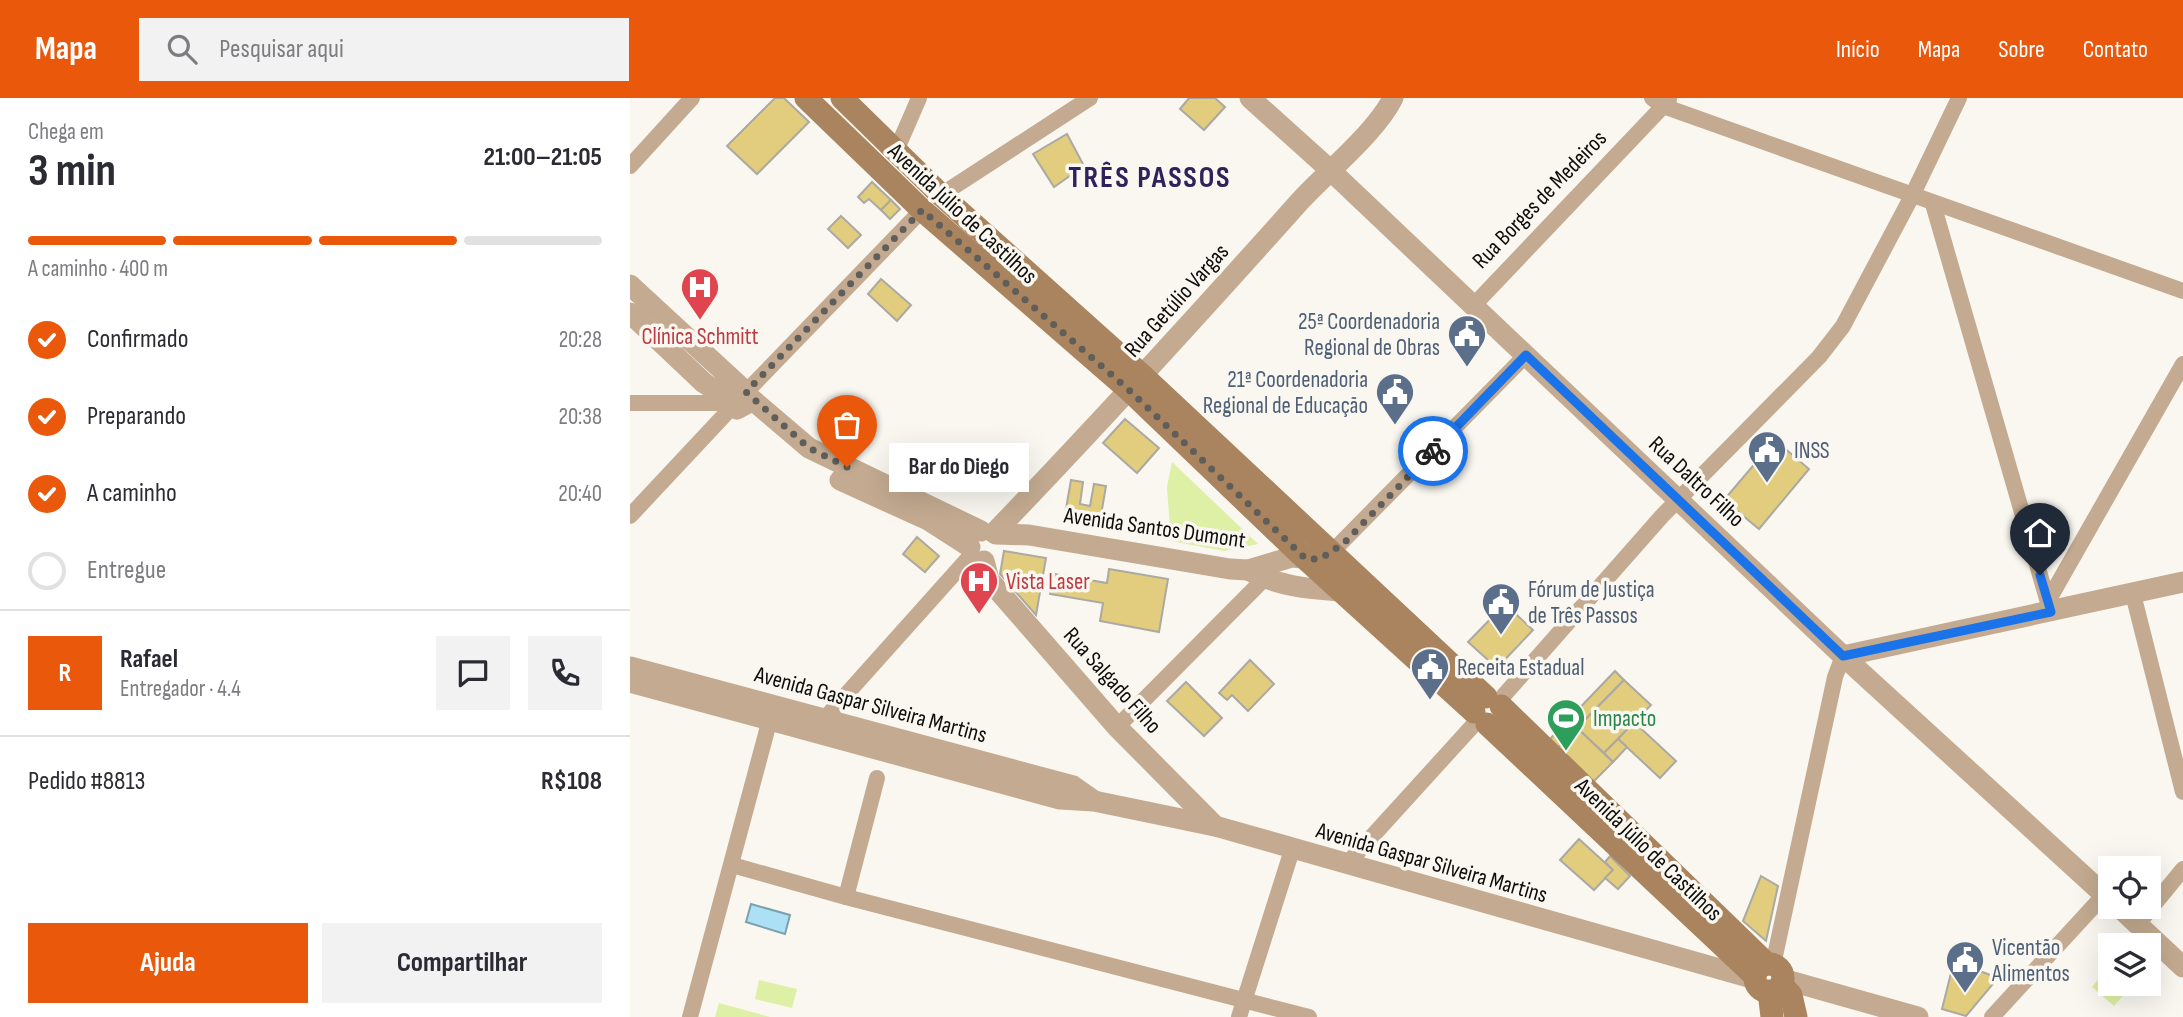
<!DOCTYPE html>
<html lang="pt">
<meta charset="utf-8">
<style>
:root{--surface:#fff;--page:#f2f2f3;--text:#2b2b33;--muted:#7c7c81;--line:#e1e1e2;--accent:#ea580c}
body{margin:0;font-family:"Sofia Sans Condensed",sans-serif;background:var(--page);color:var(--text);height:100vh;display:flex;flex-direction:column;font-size:26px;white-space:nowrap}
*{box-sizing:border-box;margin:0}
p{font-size:23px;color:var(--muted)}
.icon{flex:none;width:38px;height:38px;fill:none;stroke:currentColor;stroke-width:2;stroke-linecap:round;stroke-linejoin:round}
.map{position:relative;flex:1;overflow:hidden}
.panel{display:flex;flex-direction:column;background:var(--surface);width:630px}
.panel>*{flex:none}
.fabs{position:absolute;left:1468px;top:758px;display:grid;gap:14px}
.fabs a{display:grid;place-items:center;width:63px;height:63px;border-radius:0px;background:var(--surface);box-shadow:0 7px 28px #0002;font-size:35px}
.pin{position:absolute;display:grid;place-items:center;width:60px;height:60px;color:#fff;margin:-72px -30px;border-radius:50% 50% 50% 0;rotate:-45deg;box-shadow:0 0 7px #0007}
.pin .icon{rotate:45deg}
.courier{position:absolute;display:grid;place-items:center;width:70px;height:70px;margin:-35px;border:5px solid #1a73e8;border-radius:50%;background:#fff;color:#222;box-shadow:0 2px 9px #0007}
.bubble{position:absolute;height:49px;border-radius:0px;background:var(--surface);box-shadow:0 7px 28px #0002;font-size:23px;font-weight:700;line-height:49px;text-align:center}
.summary em{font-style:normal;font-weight:700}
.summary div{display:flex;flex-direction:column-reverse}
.summary{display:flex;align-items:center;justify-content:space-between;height:119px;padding:0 28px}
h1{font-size:46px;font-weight:700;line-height:52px}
.bar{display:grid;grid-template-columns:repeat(4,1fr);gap:10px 7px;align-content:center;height:84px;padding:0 28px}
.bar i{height:9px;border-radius:5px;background:var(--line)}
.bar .selected{background:var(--accent)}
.bar p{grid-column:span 4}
.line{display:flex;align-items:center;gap:18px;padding:0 28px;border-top:2px solid var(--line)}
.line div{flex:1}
.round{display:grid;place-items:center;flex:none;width:74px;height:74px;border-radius:0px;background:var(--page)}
ol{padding:0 28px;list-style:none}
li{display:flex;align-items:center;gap:21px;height:77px}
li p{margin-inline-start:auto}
li .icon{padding:7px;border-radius:50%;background:var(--accent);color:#fff;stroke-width:4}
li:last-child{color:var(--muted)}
li i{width:38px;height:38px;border:4px solid var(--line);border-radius:50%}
.primary-button{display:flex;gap:14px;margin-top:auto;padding:14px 28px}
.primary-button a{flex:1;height:80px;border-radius:0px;background:var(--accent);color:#fff;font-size:28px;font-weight:700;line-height:80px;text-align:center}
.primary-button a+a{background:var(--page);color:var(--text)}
header{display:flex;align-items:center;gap:42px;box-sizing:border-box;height:98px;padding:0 35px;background:var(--accent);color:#fff}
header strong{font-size:33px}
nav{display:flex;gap:38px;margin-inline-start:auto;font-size:24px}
.search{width:490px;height:63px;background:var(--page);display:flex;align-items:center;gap:18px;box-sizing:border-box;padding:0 24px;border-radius:0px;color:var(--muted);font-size:26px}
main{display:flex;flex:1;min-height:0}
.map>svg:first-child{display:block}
</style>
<header>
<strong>Mapa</strong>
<div class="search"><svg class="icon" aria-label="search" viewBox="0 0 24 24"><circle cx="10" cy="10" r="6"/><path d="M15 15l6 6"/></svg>Pesquisar aqui</div>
<nav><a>Início</a><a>Mapa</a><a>Sobre</a><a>Contato</a></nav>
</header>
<main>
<section class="panel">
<div class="summary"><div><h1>3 min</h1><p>Chega em</p></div><em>21:00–21:05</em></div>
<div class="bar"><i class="selected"></i><i class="selected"></i><i class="selected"></i><i></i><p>A caminho · 400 m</p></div>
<ol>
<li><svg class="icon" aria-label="check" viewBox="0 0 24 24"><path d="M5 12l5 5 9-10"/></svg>Confirmado<p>20:28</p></li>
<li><svg class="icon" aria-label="check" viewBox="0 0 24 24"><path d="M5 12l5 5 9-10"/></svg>Preparando<p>20:38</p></li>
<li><svg class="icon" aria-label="check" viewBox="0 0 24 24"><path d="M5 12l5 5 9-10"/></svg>A caminho<p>20:40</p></li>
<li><i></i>Entregue</li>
</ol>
<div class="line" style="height:126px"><b class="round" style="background:var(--accent);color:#fff">R</b><div><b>Rafael</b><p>Entregador · 4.4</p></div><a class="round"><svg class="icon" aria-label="chat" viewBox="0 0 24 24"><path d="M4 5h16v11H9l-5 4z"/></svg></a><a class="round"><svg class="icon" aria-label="phone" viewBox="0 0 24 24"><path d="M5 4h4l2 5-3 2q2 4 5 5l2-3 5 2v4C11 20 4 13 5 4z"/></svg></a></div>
<div class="line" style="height:91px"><div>Pedido #8813</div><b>R$108</b></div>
<div class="primary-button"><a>Ajuda</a><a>Compartilhar</a></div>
</section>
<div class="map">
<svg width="1553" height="919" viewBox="0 0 1553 919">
<rect width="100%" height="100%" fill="#f9f7f0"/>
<g fill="#deefa6">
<polygon points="542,364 628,446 594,453 541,443 537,389"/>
<polygon points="1480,867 1480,886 1503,886 1484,908 1462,889"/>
<polygon points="129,882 167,891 162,910 125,901"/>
<polygon points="89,905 140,919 85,919"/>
</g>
<polygon fill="#ace1f5" stroke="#7ca1ae" stroke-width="2" points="121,806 160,817 155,836 116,824"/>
<g fill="#e2cc7d" stroke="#aba9a2" stroke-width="2">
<polygon points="145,0 154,0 179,24 127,76 97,48"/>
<polygon points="559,0 585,0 595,9 574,32 550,11"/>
<polygon points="437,36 454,68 424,89 403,56"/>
<polygon points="242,84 261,102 251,112 239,101 234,105 228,99"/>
<polygon points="261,102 270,111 260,121 251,112"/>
<polygon points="211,118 231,137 218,150 198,131"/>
<polygon points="251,181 281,207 267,223 238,196"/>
<polygon points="495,321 529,350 507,375 473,345"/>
<polygon points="1145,342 1179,371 1129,431 1094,402"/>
<polygon points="441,382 453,384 450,406 460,408 464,386 476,388 469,429 434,422"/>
<polygon points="287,439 309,458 295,474 273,456"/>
<polygon points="374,453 416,460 406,517 370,476"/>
<polygon points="479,471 538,481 529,534 470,523 473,505 420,496 424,476 477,485"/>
<polygon points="875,506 903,532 867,570 838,544"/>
<polygon points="620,562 644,586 618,613 602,597 597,602 589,595"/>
<polygon points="985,573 994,582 927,651 918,643"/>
<polygon points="994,582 1021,607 974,655 947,630"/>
<polygon points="556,584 592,620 574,638 537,603"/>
<polygon points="1004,624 1046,663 1030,680 988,641"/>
<polygon points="947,630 983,664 962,685 927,651"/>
<polygon points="988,641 997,649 983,664 974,655"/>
<polygon points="949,741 983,772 964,792 930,762"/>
<polygon points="980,758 1000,778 988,791 975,780 983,772 975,764"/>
<polygon points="1131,778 1148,788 1136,843 1113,823"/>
<polygon points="1324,863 1368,880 1336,918 1312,911"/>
</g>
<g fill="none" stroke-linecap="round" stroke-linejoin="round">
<g stroke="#c3aa90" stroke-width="16">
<polyline points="1022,0 1033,8 1553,193"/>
<polyline points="266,53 289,0"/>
<polyline points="0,68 62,0"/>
<polyline points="311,97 460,0"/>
<polyline points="1303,106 1421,515"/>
<polyline points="843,208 1039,2"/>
<polyline points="116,294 292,112"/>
<polyline points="0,305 100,305"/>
<polyline points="0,418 103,308"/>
<polyline points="700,456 896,257"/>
<polyline points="1503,496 1553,694"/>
<polyline points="1418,503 1553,266"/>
<polyline points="868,604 1032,418 1189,259 1213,228 1282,98 1329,0"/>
<polyline points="196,619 342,456"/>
<polyline points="487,629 634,481"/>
<polyline points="717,766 848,622"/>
<polyline points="102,767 216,799 679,919"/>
<polyline points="216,799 247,680"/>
<polyline points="1508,826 1553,771"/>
<polyline points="1143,867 1205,579 1213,558"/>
<polyline points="60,919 140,621"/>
<polyline points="609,919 662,752"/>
<polyline points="1362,919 1474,797"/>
</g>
<g stroke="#c3aa90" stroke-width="21">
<polyline points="620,0 699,71 1213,558 1480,802"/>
<polyline points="0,187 116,294 118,305 107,311 102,307 99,298 103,293 111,291"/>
<polyline points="0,215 74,285 99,301"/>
<polyline points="118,298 179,350 351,433"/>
<polyline points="210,382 298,422 340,449"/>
<path d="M364 435C469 326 570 215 671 102 697 74 747 33 763 0"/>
<polyline points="366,436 399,437 600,471 618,472 662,459 684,461"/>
<polyline points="354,463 359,482 487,629 585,728"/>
<path d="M618 472C647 488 678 491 710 493"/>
<polyline points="1213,558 1553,484"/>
<polyline points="0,569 443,688 463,702"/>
<polyline points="0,584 430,701 464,703 585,728 1125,881"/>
<polyline points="1488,808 1553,869"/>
<polyline points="1153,881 1288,919"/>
</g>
<g stroke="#a9845e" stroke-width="23">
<polyline points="176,0 292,112 499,292 668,454 844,614"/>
<polyline points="212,0 311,97 513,278 856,599"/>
<polyline points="871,608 1137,866"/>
<polyline points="857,626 1125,878"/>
<circle cx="1139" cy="880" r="14"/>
<polyline points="1151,886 1161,897 1166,919"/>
<polyline points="1139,893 1142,919"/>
</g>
</g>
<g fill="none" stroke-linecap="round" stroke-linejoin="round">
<polyline stroke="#605e5a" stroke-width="7" stroke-dasharray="0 12.6" points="217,369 179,350 116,294 292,112 499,292 676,461 690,461 714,445 803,353"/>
<polyline stroke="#1a73e8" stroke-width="9" points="803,353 896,257 1213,558 1421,514 1410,477"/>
</g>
<defs>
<g id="hospital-pin" transform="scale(2.0125)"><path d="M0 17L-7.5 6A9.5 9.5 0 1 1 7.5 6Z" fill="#e0444e" stroke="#f9f7f0"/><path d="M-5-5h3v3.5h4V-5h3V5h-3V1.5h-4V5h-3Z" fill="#fff"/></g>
<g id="civic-pin" transform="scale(2.0125)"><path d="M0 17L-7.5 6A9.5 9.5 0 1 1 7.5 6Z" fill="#5c6f8a" stroke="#f9f7f0"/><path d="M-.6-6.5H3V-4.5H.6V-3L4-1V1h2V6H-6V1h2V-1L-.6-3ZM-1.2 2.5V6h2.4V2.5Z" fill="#fff"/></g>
<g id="stadium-pin" transform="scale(2.0125)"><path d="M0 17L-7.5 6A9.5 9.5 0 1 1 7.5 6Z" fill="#2e9e5b" stroke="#f9f7f0"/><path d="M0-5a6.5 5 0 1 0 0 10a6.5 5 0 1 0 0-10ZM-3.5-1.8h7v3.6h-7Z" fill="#fff"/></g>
</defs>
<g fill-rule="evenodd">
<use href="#hospital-pin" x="70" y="189"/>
<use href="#civic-pin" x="837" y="236"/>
<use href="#civic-pin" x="765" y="294"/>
<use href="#civic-pin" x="1137" y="352"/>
<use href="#hospital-pin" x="349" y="483"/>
<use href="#civic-pin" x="871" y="504"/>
<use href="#civic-pin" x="800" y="569"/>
<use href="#stadium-pin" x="936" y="620"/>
<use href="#civic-pin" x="1335" y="862"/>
</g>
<g text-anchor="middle" stroke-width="7" stroke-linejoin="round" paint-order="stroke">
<g font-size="23" fill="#0d0c0a" stroke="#f9f7f0">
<text transform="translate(909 101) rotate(-46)" y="8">Rua Borges de Medeiros</text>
<text transform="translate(333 115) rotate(43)" y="8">Avenida Júlio de Castilhos</text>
<text transform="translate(546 202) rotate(-48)" y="8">Rua Getúlio Vargas</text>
<text transform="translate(1067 383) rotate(43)" y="8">Rua Daltro Filho</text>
<text transform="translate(525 429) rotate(8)" y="8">Avenida Santos Dumont</text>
<text transform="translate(483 582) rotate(48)" y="8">Rua Salgado Filho</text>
<text transform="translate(241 606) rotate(15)" y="8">Avenida Gaspar Silveira Martins</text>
<text transform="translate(1019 751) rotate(44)" y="8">Avenida Júlio de Castilhos</text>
<text transform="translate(802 764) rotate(16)" y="8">Avenida Gaspar Silveira Martins</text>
</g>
<g font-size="23" fill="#4e5e75" stroke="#f9f7f0" text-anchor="start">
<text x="810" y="231" text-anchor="end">25ª Coordenadoria<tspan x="810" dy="26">Regional de Obras</tspan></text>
<text x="738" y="289" text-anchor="end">21ª Coordenadoria<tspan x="738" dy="26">Regional de Educação</tspan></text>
<text x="1164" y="360">INSS</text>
<text x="898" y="499">Fórum de Justiça<tspan x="898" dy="26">de Três Passos</tspan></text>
<text x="827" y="577">Receita Estadual</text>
<text x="1362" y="857">Vicentão<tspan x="1362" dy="26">Alimentos</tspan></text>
</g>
<g font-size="23" fill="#be3a42" stroke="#f9f7f0">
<text x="70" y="246">Clínica Schmitt</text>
<text x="376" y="491" text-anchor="start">Vista Laser</text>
</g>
<g font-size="23" fill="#27864d" stroke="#f9f7f0" text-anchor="start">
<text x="963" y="628">Impacto</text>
</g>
<g font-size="30" font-weight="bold" letter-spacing="2" fill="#2e225c" stroke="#f9f7f0">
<text x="520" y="89">TRÊS PASSOS</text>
</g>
</g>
</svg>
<div class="fabs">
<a><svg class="icon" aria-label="locate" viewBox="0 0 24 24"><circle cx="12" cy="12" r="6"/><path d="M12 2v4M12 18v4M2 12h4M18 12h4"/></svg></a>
<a><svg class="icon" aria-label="layers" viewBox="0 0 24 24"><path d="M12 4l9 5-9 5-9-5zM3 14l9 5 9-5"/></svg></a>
</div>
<div class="pin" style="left:217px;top:369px;background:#ea580c"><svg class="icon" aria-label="bag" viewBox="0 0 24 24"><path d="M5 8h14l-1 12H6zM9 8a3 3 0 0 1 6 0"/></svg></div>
<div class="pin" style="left:1410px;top:477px;background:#1f2937"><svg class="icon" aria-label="home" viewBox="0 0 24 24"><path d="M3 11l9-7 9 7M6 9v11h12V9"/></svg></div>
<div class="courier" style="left:803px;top:353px"><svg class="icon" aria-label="bike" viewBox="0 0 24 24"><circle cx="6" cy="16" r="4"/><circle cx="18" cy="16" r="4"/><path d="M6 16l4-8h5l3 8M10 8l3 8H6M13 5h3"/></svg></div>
<div class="bubble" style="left:259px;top:345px;width:140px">Bar do Diego</div>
</div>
</main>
